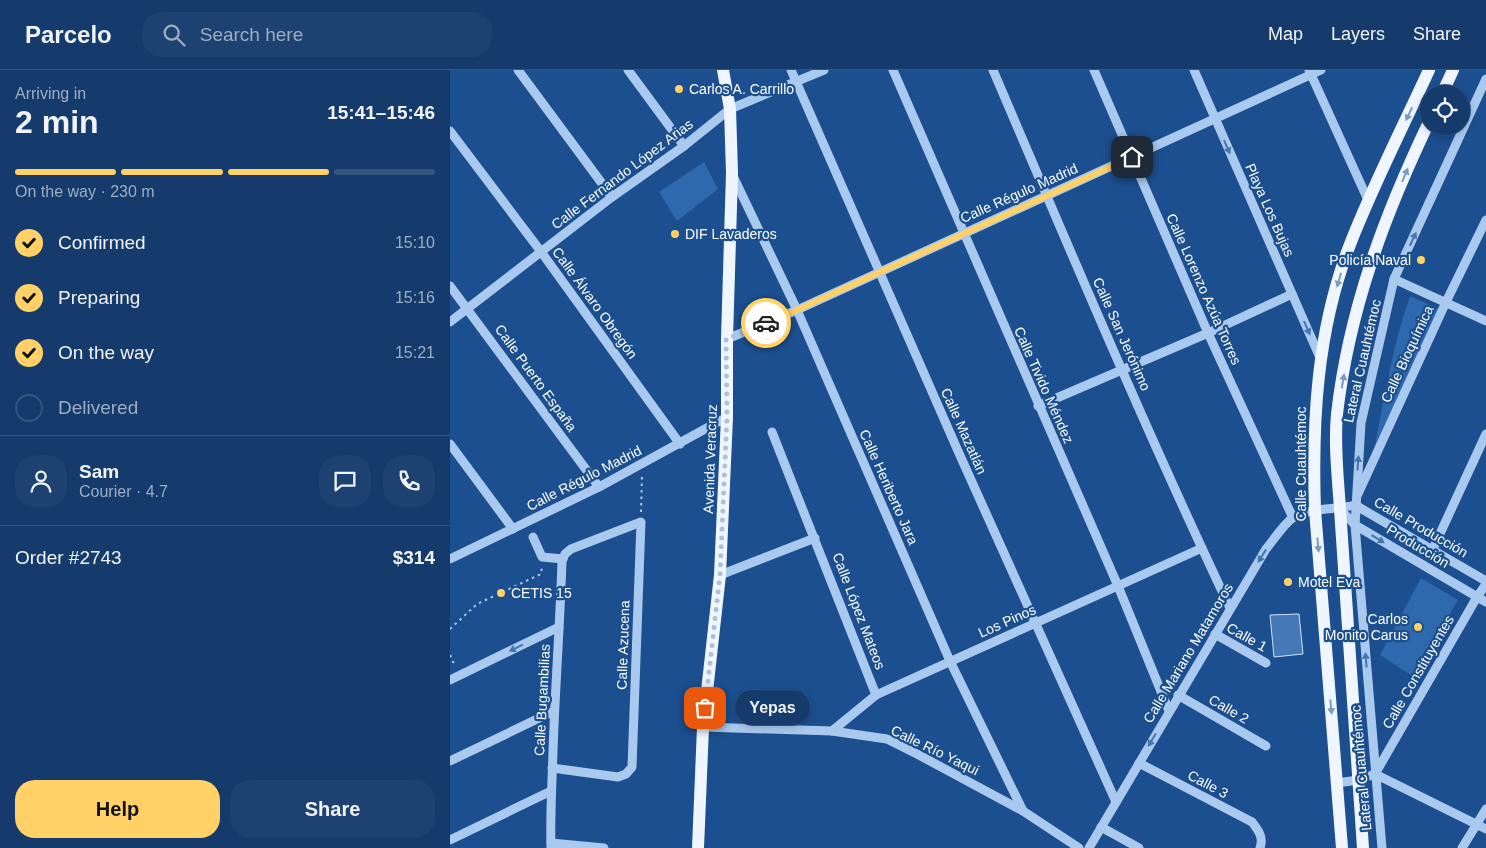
<!DOCTYPE html>
<meta charset="utf-8">
<style>
:root{--surface:#143b6b;--page:#1d4271;--text:#f1f3f6;--muted:#9dadc1;--line:#33557e;--accent:#ffd166}
body{margin:0;font-family:Arial,sans-serif;background:var(--page);color:var(--text);height:100vh;display:flex;flex-direction:column;font-size:19px;white-space:nowrap}
*{box-sizing:border-box;margin:0}
p{font-size:16px;color:var(--muted)}
.icon{flex:none;width:28px;height:28px;fill:none;stroke:currentColor;stroke-width:2;stroke-linecap:round;stroke-linejoin:round}
.map{position:relative;flex:1;overflow:hidden}
.side{display:flex;flex-direction:column;background:var(--surface);width:450px}
.side>*{flex:none}
.fabs{position:absolute;left:970px;top:15px;display:grid;gap:10px}
.fabs a{display:grid;place-items:center;width:50px;height:50px;border-radius:50%;background:var(--surface);box-shadow:0 2px 8px #0003,0 0 0 1px var(--line);font-size:25px}
.pin{position:absolute;display:grid;place-items:center;width:42px;height:42px;color:#fff;margin:-21px;border-radius:10px;box-shadow:0 2px 8px #0006}
.courier{position:absolute;display:grid;place-items:center;width:50px;height:50px;margin:-25px;border:4px solid #ffd166;border-radius:50%;background:#fff;color:#222;box-shadow:0 1px 6px #0007}
.bubble{position:absolute;height:35px;border-radius:18px;background:var(--surface);box-shadow:0 2px 8px #0003,0 0 0 1px var(--line);font-size:16px;font-weight:700;line-height:35px;text-align:center}
.summary em{font-style:normal;font-weight:700}
.summary div{display:flex;flex-direction:column-reverse}
.summary{display:flex;align-items:center;justify-content:space-between;height:85px;padding:0 15px}
h1{font-size:32px;font-weight:700;line-height:38px}
.bar{display:grid;grid-template-columns:repeat(4,1fr);gap:8px 5px;align-content:center;height:60px;padding:0 15px}
.bar i{height:6px;border-radius:4px;background:var(--line)}
.bar .on{background:var(--accent)}
.bar p{grid-column:span 4}
.line{display:flex;align-items:center;gap:12px;padding:0 15px;border-top:1px solid var(--line)}
.line div{flex:1}
.round{display:grid;place-items:center;flex:none;width:52px;height:52px;border-radius:20px;background:var(--page)}
ol{padding:0 15px;list-style:none}
li{display:flex;align-items:center;gap:15px;height:55px}
li p{margin-inline-start:auto}
li .icon{padding:5px;border-radius:50%;background:var(--accent);color:#111;stroke-width:4}
li:last-child{color:var(--muted)}
li i{width:28px;height:28px;border:2px solid var(--line);border-radius:50%}
.button{display:flex;gap:10px;margin-top:auto;padding:10px 15px}
.button a{flex:1;height:58px;border-radius:20px;background:var(--accent);color:#111;font-size:20px;font-weight:700;line-height:58px;text-align:center}
.button a+a{background:var(--page);color:var(--text)}
header{display:flex;align-items:center;gap:30px;box-sizing:border-box;height:70px;padding:0 25px;background:var(--surface);border-bottom:1px solid var(--line)}
header strong{font-size:24px}
nav{display:flex;gap:28px;margin-inline-start:auto;font-size:18px}
.search{width:350px;height:45px;background:var(--page);display:flex;align-items:center;gap:12px;box-sizing:border-box;padding:0 18px;border-radius:20px;color:var(--muted);font-size:19px}
main{display:flex;flex:1;min-height:0}
.map>svg:first-child{display:block}
</style>
<header>
<strong>Parcelo</strong>
<div class="search"><svg class="icon" aria-label="search" viewBox="0 0 24 24"><circle cx="10" cy="10" r="6"/><path d="M15 15l6 6"/></svg>Search here</div>
<nav><a>Map</a><a>Layers</a><a>Share</a></nav>
</header>
<main>
<section class="side">
<div class="summary"><div><h1>2 min</h1><p>Arriving in</p></div><em>15:41–15:46</em></div>
<div class="bar"><i class="on"></i><i class="on"></i><i class="on"></i><i></i><p>On the way · 230 m</p></div>
<ol>
<li><svg class="icon" aria-label="check" viewBox="0 0 24 24"><path d="M5 12l5 5 9-10"/></svg>Confirmed<p>15:10</p></li>
<li><svg class="icon" aria-label="check" viewBox="0 0 24 24"><path d="M5 12l5 5 9-10"/></svg>Preparing<p>15:16</p></li>
<li><svg class="icon" aria-label="check" viewBox="0 0 24 24"><path d="M5 12l5 5 9-10"/></svg>On the way<p>15:21</p></li>
<li><i></i>Delivered</li>
</ol>
<div class="line" style="height:90px"><a class="round"><svg class="icon" aria-label="person" viewBox="0 0 24 24"><circle cx="12" cy="8" r="4"/><path d="M4 21q1-7 8-7t8 7"/></svg></a><div><b>Sam</b><p>Courier · 4.7</p></div><a class="round"><svg class="icon" aria-label="chat" viewBox="0 0 24 24"><path d="M4 5h16v11H9l-5 4z"/></svg></a><a class="round"><svg class="icon" aria-label="phone" viewBox="0 0 24 24"><path d="M5 4h4l2 5-3 2q2 4 5 5l2-3 5 2v4C11 20 4 13 5 4z"/></svg></a></div>
<div class="line" style="height:65px"><div>Order #2743</div><b>$314</b></div>
<div class="button"><a>Help</a><a>Share</a></div>
</section>
<div class="map">
<svg width="1036" height="778" viewBox="0 0 1036 778">
<rect width="100%" height="100%" fill="#1b4f8f"/>
<g fill="#2e69ad">
<polygon points="254,92 268,119 227,151 209,122"/>
<path d="M960 226 991 240 924 381C934 329 942 277 960 226Z"/>
<polygon points="971,508 1008,530 964,607 930,585"/>
</g>
<polygon fill="#4478b7" stroke="#cfe3fa" points="849,544 853,584 824,587 820,545"/>
<g fill="none" stroke-linecap="round" stroke-linejoin="round">
<g stroke="#a9c9ee" stroke-width="2" stroke-dasharray="2.5 4" stroke-linecap="butt">
<polyline points="191,442 192,405"/>
<polyline points="0,559 27,534 91,504 92,496"/>
<polyline points="0,585 5,596"/>
</g>
<g stroke="#a9c9ee" stroke-width="9">
<polyline points="68,0 162,127"/>
<polyline points="178,0 234,76"/>
<polyline points="341,0 508,381 666,732"/>
<polyline points="443,0 668,516 719,641"/>
<path d="M543 0C620 180 696 361 780 538"/>
<polyline points="644,0 758,263 843,448"/>
<polyline points="744,0 871,290"/>
<polyline points="859,0 918,130"/>
<polyline points="0,61 92,183 230,374"/>
<polyline points="283,106 347,240 500,591 573,741"/>
<polyline points="944,209 1036,251"/>
<polyline points="0,216 149,417"/>
<polyline points="0,252 162,127 234,76 280,39 374,0"/>
<polyline points="277,269 347,240 871,0"/>
<polyline points="588,336 758,263 842,224"/>
<polyline points="322,362 426,625"/>
<polyline points="0,374 63,459"/>
<polyline points="908,424 996,232 1036,150"/>
<polyline points="890,439 905,455 1036,532"/>
<polyline points="83,467 92,487 113,489"/>
<polyline points="982,481 1036,364"/>
<polyline points="0,489 149,417 277,347"/>
<polyline points="270,505 365,468"/>
<polyline points="765,564 816,593"/>
<polyline points="0,610 109,557"/>
<polyline points="728,625 816,676"/>
<polyline points="253,657 382,661 437,669 467,684 573,741 629,778"/>
<polyline points="382,661 426,625 752,478"/>
<polyline points="0,691 104,641"/>
<path d="M689 693 802 752C808 760 814 767 810 778"/>
<polyline points="925,704 1027,527 1036,514"/>
<polyline points="887,713 908,710 925,704 1036,759"/>
<polyline points="651,757 689,778"/>
<polyline points="0,770 101,721"/>
<polyline points="101,773 154,778"/>
<path d="M101 778C100 746 102 714 103 682 105 619 110 555 112 491L115 484 121 479 191 452 182 697 176 704 168 707 102 698"/>
<path d="M639 778 816 479C823 471 835 452 844 447 863 437 885 440 905 435L1036 511"/>
<polyline points="932,778 905,455 911,353 944,209 1036,9"/>
<polyline points="1012,778 1036,739"/>
</g>
<g stroke="#f0f6ff" stroke-width="12">
<polyline points="992,24 1003,0"/>
<polyline points="248,778 253,657 270,505 277,347 277,269 282,103 280,39 273,0"/>
<path d="M892 778 865 440C862 351 867 261 899 177 922 117 952 59 979 0"/>
<path d="M913 778 890 439C888 408 884 375 887 344 899 240 934 146 979 52"/>
</g>
</g>
<defs><path id="oneway-solid" d="M-6-.8H1V-3.2L6.5 0L1 3.2V.8H-6Z" transform="scale(1.25)"/></defs>
<g fill="#7b9ac1">
<use href="#oneway-solid" transform="translate(959 44) rotate(115)"/>
<use href="#oneway-solid" transform="translate(955 105) rotate(-67)"/>
<use href="#oneway-solid" transform="translate(889 210) rotate(106)"/>
<use href="#oneway-solid" transform="translate(893 311) rotate(-81)"/>
<use href="#oneway-solid" transform="translate(868 475) rotate(85)"/>
<use href="#oneway-solid" transform="translate(881 637) rotate(85)"/>
</g>
<g fill="#4674ac">
<use href="#oneway-solid" transform="translate(777 77) rotate(66)"/>
<use href="#oneway-solid" transform="translate(963 169) rotate(-65)"/>
<use href="#oneway-solid" transform="translate(857 258) rotate(66)"/>
<use href="#oneway-solid" transform="translate(908 393) rotate(-86)"/>
<use href="#oneway-solid" transform="translate(928 469) rotate(31)"/>
<use href="#oneway-solid" transform="translate(812 486) rotate(122)"/>
<use href="#oneway-solid" transform="translate(66 578) rotate(154)"/>
<use href="#oneway-solid" transform="translate(916 590) rotate(-95)"/>
<use href="#oneway-solid" transform="translate(702 670) rotate(121)"/>
</g>
<g fill="none" stroke-linecap="round" stroke-linejoin="round">
<polyline stroke="#afc1d8" stroke-width="5" stroke-dasharray="0 9" points="255,638 270,505 277,347 276,269 316,253"/>
<polyline stroke="#ffd166" stroke-width="6" points="316,253 347,240 682,87"/>
</g>
<g fill="#ffd166" stroke="#1b4f8f" stroke-width="2">
<circle cx="229" cy="19" r="5"/>
<circle cx="225" cy="164" r="5"/>
<circle cx="971" cy="190" r="5"/>
<circle cx="838" cy="512" r="5"/>
<circle cx="51" cy="523" r="5"/>
<circle cx="968" cy="557" r="5"/>
</g>
<g text-anchor="middle" stroke-width="4.5" stroke-linejoin="round" paint-order="stroke">
<g font-size="14" fill="#fff" stroke="#1b4f8f" text-anchor="start">
<text x="239" y="24">Carlos A. Carrillo</text>
<text x="235" y="169">DIF Lavaderos</text>
<text x="961" y="195" text-anchor="end">Policía Naval</text>
<text x="848" y="517">Motel Eva</text>
<text x="61" y="528">CETIS 15</text>
<text x="958" y="554" text-anchor="end">Carlos<tspan x="958" dy="16">Monito Carus</tspan></text>
</g>
<g font-size="14" fill="#fff" stroke="#1b4f8f">
<text transform="translate(172 104) rotate(-37)" y="5">Calle Fernando López Arias</text>
<text transform="translate(569 123) rotate(-24)" y="5">Calle Régulo Madrid</text>
<text transform="translate(820 140) rotate(66)" y="5">Playa Los Bujas</text>
<text transform="translate(754 219) rotate(66)" y="5">Calle Lorenzo Azúa Torres</text>
<text transform="translate(145 233) rotate(54)" y="5">Calle Álvaro Obregón</text>
<text transform="translate(672 264) rotate(66)" y="5">Calle San Jerónimo</text>
<text transform="translate(957 284) rotate(-65)" y="5">Calle Bioquímica</text>
<text transform="translate(912 291) rotate(-77)" y="5">Lateral Cuauhtémoc</text>
<text transform="translate(86 308) rotate(54)" y="5">Calle Puerto España</text>
<text transform="translate(594 315) rotate(66)" y="5">Calle Tivido Méndez</text>
<text transform="translate(514 361) rotate(66)" y="5">Calle Mazatlán</text>
<text transform="translate(260 389) rotate(-88)" y="5">Avenida Veracruz</text>
<text transform="translate(851 394) rotate(-90)" y="5">Calle Cuauhtémoc</text>
<text transform="translate(134 408) rotate(-27)" y="5">Calle Régulo Madrid</text>
<text transform="translate(439 417) rotate(66)" y="5">Calle Heriberto Jara</text>
<text transform="translate(971 457) rotate(30)" y="5">Calle Producción</text>
<text transform="translate(968 476) rotate(31)" y="5">Producción</text>
<text transform="translate(409 541) rotate(69)" y="5">Calle López Mateos</text>
<text transform="translate(557 551) rotate(-24)" y="5">Los Pinos</text>
<text transform="translate(797 567) rotate(29)" y="5">Calle 1</text>
<text transform="translate(173 575) rotate(-88)" y="5">Calle Azucena</text>
<text transform="translate(738 583) rotate(-59)" y="5">Calle Mariano Matamoros</text>
<text transform="translate(968 602) rotate(-60)" y="5">Calle Constituyentes</text>
<text transform="translate(92 630) rotate(-87)" y="5">Calle Bugambilias</text>
<text transform="translate(779 639) rotate(30)" y="5">Calle 2</text>
<text transform="translate(485 680) rotate(26)" y="5">Calle Río Yaqui</text>
<text transform="translate(911 698) rotate(-95)" y="5">Lateral Cuauhtémoc</text>
<text transform="translate(758 714) rotate(28)" y="5">Calle 3</text>
</g>
</g>
</svg>
<div class="fabs">
<a><svg class="icon" aria-label="locate" viewBox="0 0 24 24"><circle cx="12" cy="12" r="6"/><path d="M12 2v4M12 18v4M2 12h4M18 12h4"/></svg></a>
</div>
<div class="pin" style="left:255px;top:638px;background:#ea580c"><svg class="icon" aria-label="bag" viewBox="0 0 24 24"><path d="M5 8h14l-1 12H6zM9 8a3 3 0 0 1 6 0"/></svg></div>
<div class="pin" style="left:682px;top:87px;background:#1f2937"><svg class="icon" aria-label="home" viewBox="0 0 24 24"><path d="M3 11l9-7 9 7M6 9v11h12V9"/></svg></div>
<div class="courier" style="left:316px;top:253px"><svg class="icon" aria-label="car" viewBox="0 0 24 24"><path d="M5 17H2v-5l4-1 3-4h7l3 4 3 1v5h-3M9 17h6M6 11h13"/><circle cx="7" cy="17" r="2"/><circle cx="17" cy="17" r="2"/></svg></div>
<div class="bubble" style="left:285px;top:620px;width:75px">Yepas</div>
</div>
</main>
